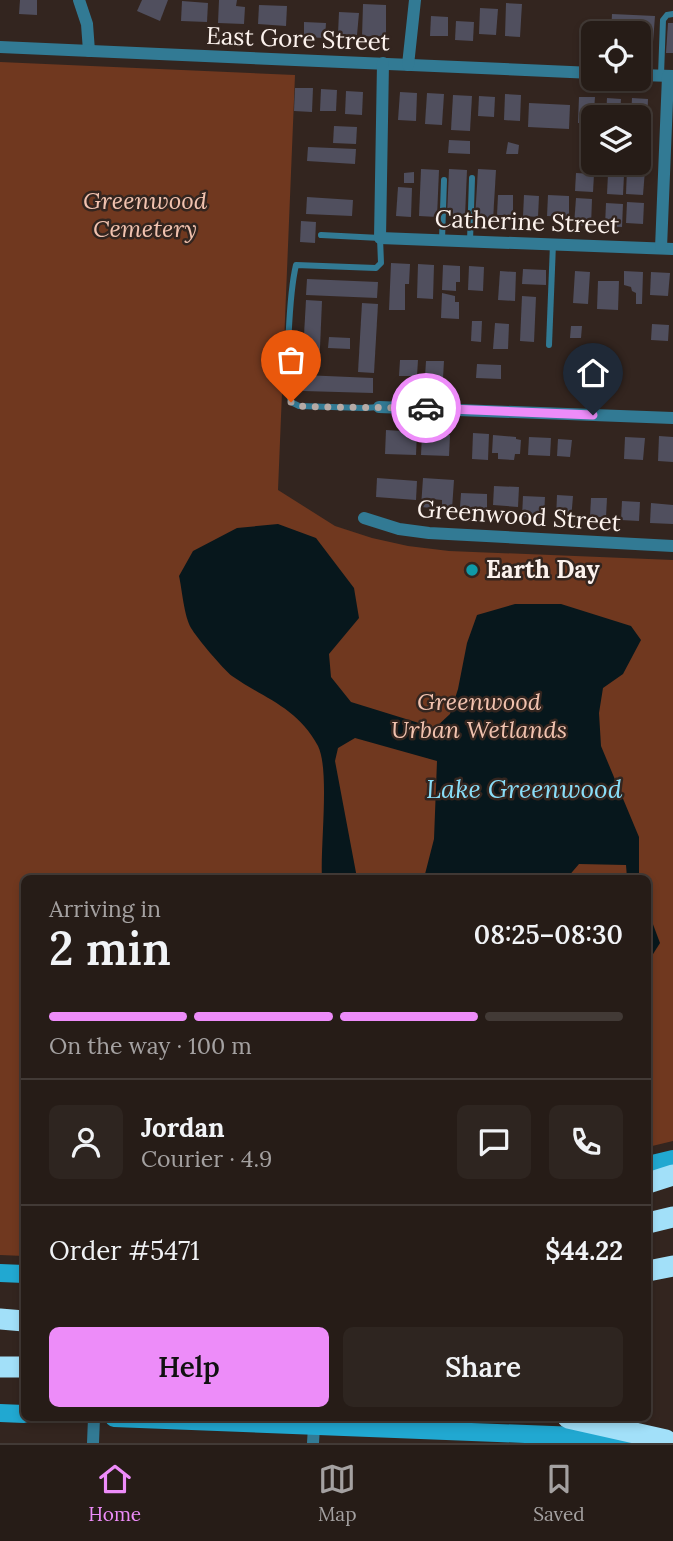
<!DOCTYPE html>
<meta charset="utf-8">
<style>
:root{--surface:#261c17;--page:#2e2520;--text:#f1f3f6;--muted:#a4a1a1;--line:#423a36;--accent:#ed8cf9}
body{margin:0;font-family:Lora,serif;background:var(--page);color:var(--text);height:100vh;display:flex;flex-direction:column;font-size:26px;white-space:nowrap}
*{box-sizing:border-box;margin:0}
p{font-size:23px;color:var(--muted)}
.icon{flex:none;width:38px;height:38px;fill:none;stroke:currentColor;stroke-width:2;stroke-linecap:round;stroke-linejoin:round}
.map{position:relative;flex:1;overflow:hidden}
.panel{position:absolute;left:21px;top:875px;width:630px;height:546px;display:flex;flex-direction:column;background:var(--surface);border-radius:10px;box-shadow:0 4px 10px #0003,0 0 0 2px var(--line)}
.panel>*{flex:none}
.fabs{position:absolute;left:581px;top:21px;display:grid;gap:14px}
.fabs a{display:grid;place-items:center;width:70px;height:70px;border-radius:10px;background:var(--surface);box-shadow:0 4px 10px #0003,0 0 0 2px var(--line);font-size:35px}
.pin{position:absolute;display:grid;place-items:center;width:60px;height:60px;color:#fff;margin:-72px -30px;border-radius:50% 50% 50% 0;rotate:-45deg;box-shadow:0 0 7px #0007}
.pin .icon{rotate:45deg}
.courier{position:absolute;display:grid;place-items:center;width:70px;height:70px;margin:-35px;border:5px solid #ed8cf9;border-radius:50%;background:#fff;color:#222;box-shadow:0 2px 9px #0007}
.head em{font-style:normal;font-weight:600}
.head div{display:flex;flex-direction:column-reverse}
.head{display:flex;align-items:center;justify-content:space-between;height:119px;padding:0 28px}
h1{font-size:46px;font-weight:600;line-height:52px}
.bar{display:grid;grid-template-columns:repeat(4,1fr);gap:10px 7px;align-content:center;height:84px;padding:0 28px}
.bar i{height:9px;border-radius:5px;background:var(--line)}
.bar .active{background:var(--accent)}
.bar p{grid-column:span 4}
.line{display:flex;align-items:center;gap:18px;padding:0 28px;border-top:2px solid var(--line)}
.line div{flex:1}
.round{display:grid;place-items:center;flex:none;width:74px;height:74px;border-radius:10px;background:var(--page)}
.button{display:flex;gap:14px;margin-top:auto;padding:14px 28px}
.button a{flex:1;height:80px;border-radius:10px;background:var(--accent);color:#111;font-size:28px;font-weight:600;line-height:80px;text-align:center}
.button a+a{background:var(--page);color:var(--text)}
.dock{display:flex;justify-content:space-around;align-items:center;height:98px;border-top:2px solid var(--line);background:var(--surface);font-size:19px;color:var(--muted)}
.dock a{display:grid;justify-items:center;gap:4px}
.dock .active{color:var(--accent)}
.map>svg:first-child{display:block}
</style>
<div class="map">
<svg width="673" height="1443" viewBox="0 0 673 1443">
<rect width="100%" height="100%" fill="#33251f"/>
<polygon fill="#70381f" points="0,62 295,75 278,490 335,526 372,538 408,546 449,551 673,560 673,1141 648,1147 648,878 24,878 24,1256 0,1255"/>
<g fill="#07171c">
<path d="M278 524 316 538 354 588 359 618 329 654 331 677 351 702 435 728 450 714 458 689 467 643 477 615 515 604H561L631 626 641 640 623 674 603 688 599 713 601 746 639 837V878H627L626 865 579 864 567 878H424L434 839 437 761 355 738 338 748 335 761 357 878H322C320 847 330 770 318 746 297 707 265 699 232 676 223 669 197 638 191 628 184 616 182 589 179 576L193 551 237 528Z"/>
<polygon points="648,911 660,943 648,962"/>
</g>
<g fill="#504f5e">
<polygon points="20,0 37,0 37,15 19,14"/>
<polygon points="142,0 168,0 160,21 137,11"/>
<polygon points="219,0 237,0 236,6 245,7 244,24 218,23"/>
<polygon points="182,1 208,3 207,22 181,21"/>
<polygon points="506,3 522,4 520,37 505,36"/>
<polygon points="363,4 386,5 386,37 362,36"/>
<polygon points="259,5 287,6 286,26 258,24"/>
<polygon points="480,8 498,9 496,35 479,34"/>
<polygon points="339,12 359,13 357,35 338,34"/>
<polygon points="612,14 655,16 653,42 639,41 639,33 611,33"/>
<polygon points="431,16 448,17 448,36 430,36"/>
<polygon points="456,21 474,22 473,41 455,40"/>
<polygon points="586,21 602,21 602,33 593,33 593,48 585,47"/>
<polygon points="304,22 326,23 325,38 304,37"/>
<polygon points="668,23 673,23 673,53 666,53"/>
<polygon points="295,88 313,88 312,112 294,111"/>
<polygon points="321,89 337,90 336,111 320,111"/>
<polygon points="346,91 363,92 362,115 345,114"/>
<polygon points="400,92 417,93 416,121 398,120"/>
<polygon points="427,93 444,94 442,125 425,124"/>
<polygon points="505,94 521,95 520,121 504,120"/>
<polygon points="453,95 472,96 470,131 451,130"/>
<polygon points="479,96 495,97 494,117 478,116"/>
<polygon points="579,97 595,97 593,123 578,123"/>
<polygon points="607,98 621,99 620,117 606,117"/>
<polygon points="632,98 648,99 647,123 639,123 639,117 631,117"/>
<polygon points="529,103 570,105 569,129 528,127"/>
<polygon points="334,126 357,127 356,144 333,143"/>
<polygon points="639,132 647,133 645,156 639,156"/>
<polygon points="449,140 470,141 470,154 448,153"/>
<polygon points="508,142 519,145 518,154 506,154"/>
<polygon points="308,147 356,149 355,164 307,161"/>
<polygon points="592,148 591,158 583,157 582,150"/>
<polygon points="421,169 439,170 437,217 419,216"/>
<polygon points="449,169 467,170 465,217 447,216"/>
<polygon points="478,169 496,170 493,220 475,219"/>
<polygon points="627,169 645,170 643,195 626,194"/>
<polygon points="414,172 414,183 404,183 404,173"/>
<polygon points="576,173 594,174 593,192 575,191"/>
<polygon points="608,174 624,175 623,195 607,194"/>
<polygon points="398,187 412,188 411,217 396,216"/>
<polygon points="498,195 513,195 513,215 497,215"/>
<polygon points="524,195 539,196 538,217 523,216"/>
<polygon points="548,195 569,196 569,217 547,216"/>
<polygon points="307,197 353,200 352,216 306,214"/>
<polygon points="576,198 592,199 591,226 574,225"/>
<polygon points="627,202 644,203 643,224 626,223"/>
<polygon points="606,203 623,204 622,227 605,226"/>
<polygon points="301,221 316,222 315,243 300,242"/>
<polygon points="391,263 410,264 409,284 405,284 405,310 389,310"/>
<polygon points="418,264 434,265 433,299 417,298"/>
<polygon points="443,265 460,266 460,282 456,282 456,291 442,290"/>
<polygon points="469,266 484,267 483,291 468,290"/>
<polygon points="523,269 546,270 546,285 522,284"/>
<polygon points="500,271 516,272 515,301 498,300"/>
<polygon points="575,271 590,272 588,304 573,303"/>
<polygon points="624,271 643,272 642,304 636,304 636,293 632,291 631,287 624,285"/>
<polygon points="651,272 670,273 668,296 650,295"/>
<polygon points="307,279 378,282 377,298 306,295"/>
<polygon points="598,281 619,281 618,310 597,309"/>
<polygon points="442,293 455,296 455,302 459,302 459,319 441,318"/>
<polygon points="522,296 536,297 534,342 520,341"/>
<polygon points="306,300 322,301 319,371 302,370"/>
<polygon points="362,303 378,304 374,373 358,372"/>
<polygon points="472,321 482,321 481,342 471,341"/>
<polygon points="495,323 509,324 508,349 493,349"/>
<polygon points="652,324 669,325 668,341 651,340"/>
<polygon points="571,326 582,326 581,338 570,338"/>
<polygon points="329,337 350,338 350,349 328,348"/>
<polygon points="400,360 418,360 417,376 399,376"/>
<polygon points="426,361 444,361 443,378 425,377"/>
<polygon points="477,364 501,365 501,379 476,378"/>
<polygon points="303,375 373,378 373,393 303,391"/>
<polygon points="386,430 417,432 416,455 385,454"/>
<polygon points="473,433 489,434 488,460 472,459"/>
<polygon points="422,434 450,435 449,456 421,455"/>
<polygon points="493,435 516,437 516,439 521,440 520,454 515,454 514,460 498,459 498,453 492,453"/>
<polygon points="659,436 673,437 673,462 658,461"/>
<polygon points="529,437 551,438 550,456 528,455"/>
<polygon points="625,437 645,438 643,460 624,459"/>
<polygon points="558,439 572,440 570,457 557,456"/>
<polygon points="377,478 417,481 416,500 376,497"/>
<polygon points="423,478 454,480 452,509 442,508 442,500 432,499 431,508 421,507"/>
<polygon points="494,486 519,487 518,507 493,505"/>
<polygon points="461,493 487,494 487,510 460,508"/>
<polygon points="557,495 573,496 571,520 556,519"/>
<polygon points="523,496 545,497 544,518 522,517"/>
<polygon points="591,498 607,498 606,517 590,517"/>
<polygon points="622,501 640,502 639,521 621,520"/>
<polygon points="651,503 673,505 673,524 650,523"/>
</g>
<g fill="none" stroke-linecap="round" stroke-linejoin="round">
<g stroke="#327a94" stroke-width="6">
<polyline points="661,75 663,20 667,15 673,14"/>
<path d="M321 235 380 238 381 263 376 268 296 265C290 290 284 379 291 402L299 406 364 408 379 407"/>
<polyline points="442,240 444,180"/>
<polyline points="470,241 472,178"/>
<polyline points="549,345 553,244"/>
</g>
<g stroke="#327a94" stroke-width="12">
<polyline points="79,0 87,24 89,51"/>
<polyline points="0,47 593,73"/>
<polyline points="383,63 380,238 673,249"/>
<polyline points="408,65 415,0"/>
<polyline points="639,75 673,76"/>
<polyline points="661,248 668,76"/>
<polyline points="379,407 673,418"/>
<polyline points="364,518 399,529 429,533 673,546"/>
<polyline points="93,1443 94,1418"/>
<polyline points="313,1443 314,1426"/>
</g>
<g stroke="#21a8d1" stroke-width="18">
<polyline points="648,1165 673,1159"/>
<polyline points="0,1273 24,1274"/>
<polyline points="0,1413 24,1414"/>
<polyline points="114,1418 628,1438"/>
</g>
<g stroke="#a2e0f9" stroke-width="21">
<polyline points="648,1183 673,1175"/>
<polyline points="648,1223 673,1217"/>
<polyline points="648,1271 673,1266"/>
<polyline points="0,1319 24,1321"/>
<polyline points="0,1367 24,1367"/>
<polyline points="568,1418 666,1440"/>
</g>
</g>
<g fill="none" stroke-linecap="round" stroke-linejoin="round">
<polyline stroke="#b6aaa5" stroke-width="7" stroke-dasharray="0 12.6" points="291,402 299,406 324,407 426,408"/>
<polyline stroke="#ed8cf9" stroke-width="9" points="426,408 593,415"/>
</g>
<circle fill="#0f9aa8" stroke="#33251f" stroke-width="2.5" cx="472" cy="570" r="7"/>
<g text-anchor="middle" stroke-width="5" stroke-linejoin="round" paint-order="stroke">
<g font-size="24" fill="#fcf2ed" stroke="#33251f">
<text transform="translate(298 39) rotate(2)" y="8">East Gore Street</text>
<text transform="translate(527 222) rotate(2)" y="8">Catherine Street</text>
<text transform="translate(519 516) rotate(4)" y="8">Greenwood Street</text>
</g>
<g font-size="24" font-style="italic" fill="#f1c2af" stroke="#33251f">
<text x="145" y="209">Greenwood<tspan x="145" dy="28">Cemetery</tspan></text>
<text x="479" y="710">Greenwood<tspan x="479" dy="28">Urban Wetlands</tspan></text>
</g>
<g font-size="24" font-weight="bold" fill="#fcf2ed" stroke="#33251f" text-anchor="start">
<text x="486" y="578">Earth Day</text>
</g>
<g font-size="26" font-style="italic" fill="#89def8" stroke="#33251f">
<text x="524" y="798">Lake Greenwood</text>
</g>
</g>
</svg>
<div class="fabs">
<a><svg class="icon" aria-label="locate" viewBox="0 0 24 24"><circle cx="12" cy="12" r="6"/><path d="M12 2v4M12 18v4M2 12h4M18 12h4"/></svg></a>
<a><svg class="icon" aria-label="layers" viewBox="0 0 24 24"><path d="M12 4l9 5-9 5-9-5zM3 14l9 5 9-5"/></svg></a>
</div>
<div class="pin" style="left:291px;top:402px;background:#ea580c"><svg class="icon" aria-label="bag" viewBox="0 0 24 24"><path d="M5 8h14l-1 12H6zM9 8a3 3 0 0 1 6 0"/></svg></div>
<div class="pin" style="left:593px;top:415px;background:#1f2937"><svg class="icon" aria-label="home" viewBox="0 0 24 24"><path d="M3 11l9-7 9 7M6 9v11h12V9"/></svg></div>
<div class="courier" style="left:426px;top:408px"><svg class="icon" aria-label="car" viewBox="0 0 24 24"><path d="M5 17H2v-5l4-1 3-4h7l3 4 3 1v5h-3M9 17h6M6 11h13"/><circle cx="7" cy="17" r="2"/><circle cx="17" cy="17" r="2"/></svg></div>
<section class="panel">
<div class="head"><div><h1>2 min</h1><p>Arriving in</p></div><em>08:25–08:30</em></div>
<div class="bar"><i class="active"></i><i class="active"></i><i class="active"></i><i></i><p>On the way · 100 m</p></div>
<div class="line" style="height:126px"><a class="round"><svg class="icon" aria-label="person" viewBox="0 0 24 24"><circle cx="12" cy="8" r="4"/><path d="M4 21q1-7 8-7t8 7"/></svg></a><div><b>Jordan</b><p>Courier · 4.9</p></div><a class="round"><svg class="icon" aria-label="chat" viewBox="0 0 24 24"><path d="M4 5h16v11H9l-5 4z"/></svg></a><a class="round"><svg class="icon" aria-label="phone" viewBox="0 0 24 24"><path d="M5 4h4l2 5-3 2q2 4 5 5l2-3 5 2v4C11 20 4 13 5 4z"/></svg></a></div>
<div class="line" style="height:91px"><div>Order #5471</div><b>$44.22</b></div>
<div class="button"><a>Help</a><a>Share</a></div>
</section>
</div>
<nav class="dock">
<a class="active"><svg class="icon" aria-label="home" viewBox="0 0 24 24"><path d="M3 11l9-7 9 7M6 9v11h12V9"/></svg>Home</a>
<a><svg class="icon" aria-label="map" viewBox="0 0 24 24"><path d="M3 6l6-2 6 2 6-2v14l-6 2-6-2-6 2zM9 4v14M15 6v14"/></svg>Map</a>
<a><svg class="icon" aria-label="saved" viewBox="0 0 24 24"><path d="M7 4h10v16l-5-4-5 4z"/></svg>Saved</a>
</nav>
